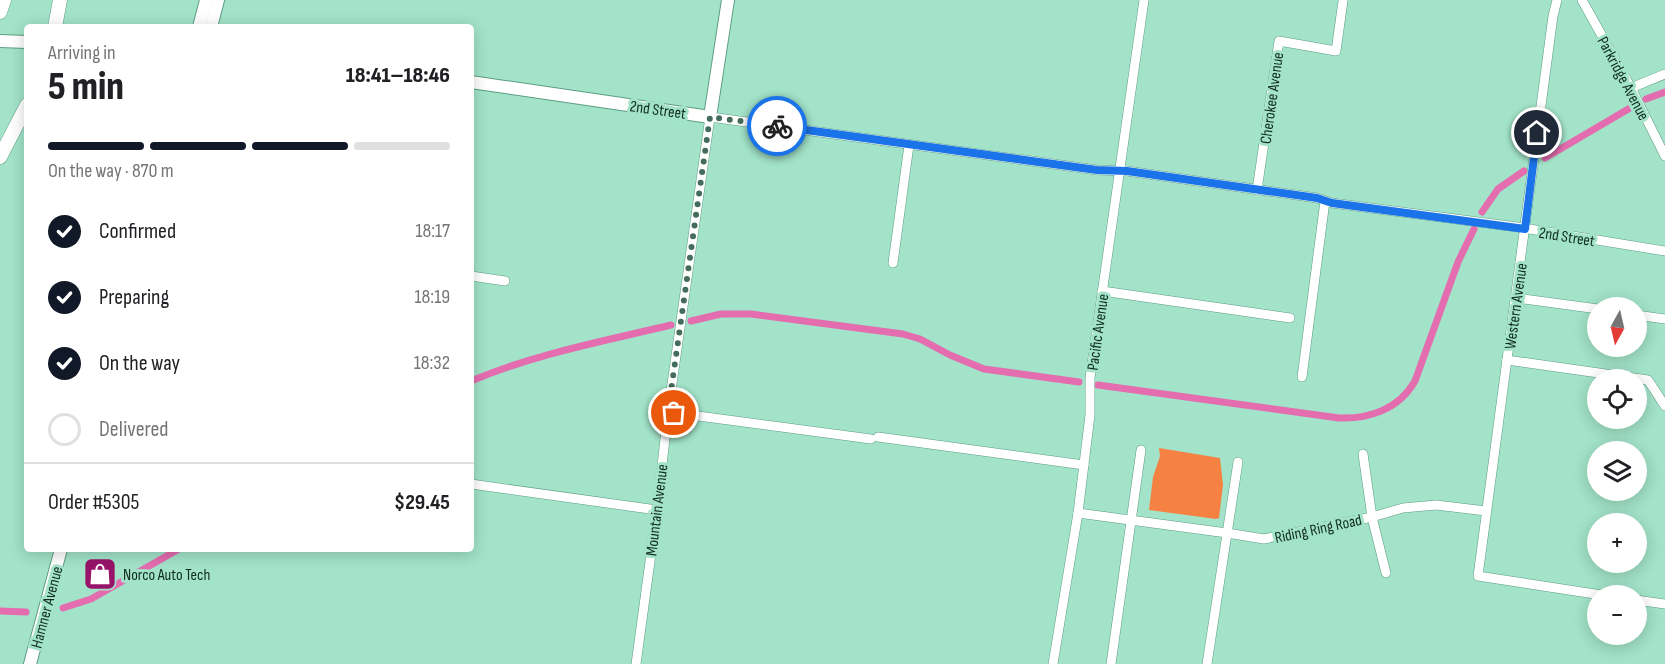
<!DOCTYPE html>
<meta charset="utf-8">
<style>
:root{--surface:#fff;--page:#f2f2f2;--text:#202124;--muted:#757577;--line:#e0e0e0;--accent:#111827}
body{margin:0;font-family:"Sofia Sans Condensed",sans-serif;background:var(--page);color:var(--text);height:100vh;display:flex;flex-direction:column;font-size:22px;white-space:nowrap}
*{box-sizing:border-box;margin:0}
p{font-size:20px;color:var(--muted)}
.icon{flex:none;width:33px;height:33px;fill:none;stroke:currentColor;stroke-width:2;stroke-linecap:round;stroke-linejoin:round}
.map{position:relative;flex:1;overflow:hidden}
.side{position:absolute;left:24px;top:24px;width:450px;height:528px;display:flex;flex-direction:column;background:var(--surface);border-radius:6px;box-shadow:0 3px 15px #0003}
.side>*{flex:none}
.needle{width:39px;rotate:188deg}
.buttons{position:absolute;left:1587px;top:297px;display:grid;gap:12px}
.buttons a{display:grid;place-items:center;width:60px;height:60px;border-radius:50%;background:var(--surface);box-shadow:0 3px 15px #0003;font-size:30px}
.pin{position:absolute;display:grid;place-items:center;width:51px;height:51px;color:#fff;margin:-26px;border:3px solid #fff;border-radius:50%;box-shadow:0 2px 6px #0007}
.courier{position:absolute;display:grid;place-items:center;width:60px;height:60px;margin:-30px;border:4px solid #1a73e8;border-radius:50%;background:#fff;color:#222;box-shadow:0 2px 8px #0007}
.head em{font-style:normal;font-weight:800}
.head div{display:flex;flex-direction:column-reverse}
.head{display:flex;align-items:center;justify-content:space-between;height:102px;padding:0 24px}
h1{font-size:39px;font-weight:800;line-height:45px}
.bar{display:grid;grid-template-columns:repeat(4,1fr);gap:9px 6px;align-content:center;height:72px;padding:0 24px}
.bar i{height:8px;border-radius:4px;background:var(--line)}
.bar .selected{background:var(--accent)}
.bar p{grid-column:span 4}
.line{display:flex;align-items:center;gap:15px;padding:0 24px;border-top:2px solid var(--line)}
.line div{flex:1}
ol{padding:0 24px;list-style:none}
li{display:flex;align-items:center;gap:18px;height:66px}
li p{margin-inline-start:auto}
li .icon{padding:6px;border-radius:50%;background:var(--accent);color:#fff;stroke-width:4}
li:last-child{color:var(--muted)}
li i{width:33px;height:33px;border:3px solid var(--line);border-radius:50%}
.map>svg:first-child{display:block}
</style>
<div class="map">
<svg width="1665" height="664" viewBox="0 0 1665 664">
<rect width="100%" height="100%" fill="#a2e3c9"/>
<polygon fill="#f58242" points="1159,448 1220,458 1223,485 1219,518 1216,519 1149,510 1153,477 1160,456"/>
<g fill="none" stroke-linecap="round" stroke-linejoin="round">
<g stroke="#e46db0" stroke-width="7">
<polyline points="1646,99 1665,92"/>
<polyline points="1545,158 1630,108"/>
<polyline points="1482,212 1498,189 1524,171"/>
<polyline points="691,321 721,314 751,314 903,334 920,339 950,355 984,369 1079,382"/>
<path d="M471 381C535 354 604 341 671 325"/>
<path d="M1098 385 1339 418C1370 419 1399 409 1415 381L1458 262 1474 229"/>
<polyline points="63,608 91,599 179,549"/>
<polyline points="0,611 26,612"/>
</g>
<g stroke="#5d9d84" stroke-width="10">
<g id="minor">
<polyline points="1557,0 1553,16 1478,576 1608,596"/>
<polyline points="1582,0 1631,88 1665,156"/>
<polyline points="1631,88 1665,74"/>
<polyline points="1257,190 1279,41 1336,51 1343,1"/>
<polyline points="893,263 909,145"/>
<polyline points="471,276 505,281"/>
<polyline points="1102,291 1290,318"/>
<polyline points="1516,298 1598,309"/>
<polyline points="1636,315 1665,319"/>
<polyline points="1507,360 1648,380 1665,406"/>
<polyline points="1302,377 1325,201"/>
<polyline points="668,412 871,439"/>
<polyline points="878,437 1084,465"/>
<polyline points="1363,454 1372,517 1386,573"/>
<polyline points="471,484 657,510"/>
<polyline points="1078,513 1227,533 1264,539 1372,517 1403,508 1436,505 1486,511"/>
<polyline points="1636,600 1665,604"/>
<polyline points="636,664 657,510 668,412 710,117 1097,170 1127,171 1317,198 1332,203 1517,227 1665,251"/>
<polyline points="1053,664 1078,513 1090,415 1090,378 1144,0"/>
<polyline points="1111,664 1141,450"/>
<polyline points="1207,664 1238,462"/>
</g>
</g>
<g stroke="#5d9d84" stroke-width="14">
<g id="major">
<polyline points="199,27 206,0"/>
<polyline points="211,27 218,0"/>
<polyline points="0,41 27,42"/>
<polyline points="471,82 710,117 728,0"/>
<polyline points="30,664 61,549"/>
</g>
</g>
<g stroke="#5d9d84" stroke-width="15">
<g id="highway">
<polyline points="0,12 4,0"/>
<polyline points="55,27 60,0"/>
<polyline points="0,157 27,105"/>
</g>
</g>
<use href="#minor" stroke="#fff" stroke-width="9"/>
<use href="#major" stroke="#fff" stroke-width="12"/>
<use href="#highway" stroke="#fff" stroke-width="14"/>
</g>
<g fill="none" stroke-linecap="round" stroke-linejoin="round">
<polyline stroke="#446c5d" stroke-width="6" stroke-dasharray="0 10.8" points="674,413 668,412 710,117 777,126"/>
<polyline stroke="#1a73e8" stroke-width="8" points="777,126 1097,170 1127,171 1317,198 1332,203 1525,229 1537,133"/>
</g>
<defs>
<g id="shop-square" transform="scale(1.725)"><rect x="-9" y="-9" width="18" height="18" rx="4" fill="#98146a" stroke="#a2e3c9"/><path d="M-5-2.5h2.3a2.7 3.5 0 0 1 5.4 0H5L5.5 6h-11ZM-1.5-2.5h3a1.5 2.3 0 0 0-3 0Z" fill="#fff"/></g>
</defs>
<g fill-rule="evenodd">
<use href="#shop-square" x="100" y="574"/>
</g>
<g text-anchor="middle" stroke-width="6" stroke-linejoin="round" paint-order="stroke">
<g font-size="16" fill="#112c23" stroke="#a2e3c9">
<text transform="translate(1624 78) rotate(62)" y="6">Parkridge Avenue</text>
<text transform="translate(1271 98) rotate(-82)" y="6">Cherokee Avenue</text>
<text transform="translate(658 109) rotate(8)" y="6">2nd Street</text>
<text transform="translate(1567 236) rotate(9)" y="6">2nd Street</text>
<text transform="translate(1515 306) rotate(-82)" y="6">Western Avenue</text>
<text transform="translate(1097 332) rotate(-82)" y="6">Pacific Avenue</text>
<text transform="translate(656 510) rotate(-83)" y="6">Mountain Avenue</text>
<text transform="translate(1318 528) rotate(-12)" y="6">Riding Ring Road</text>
<text transform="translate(46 607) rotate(-75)" y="6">Hamner Avenue</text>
</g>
<g font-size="16" fill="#112c23" stroke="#a2e3c9" text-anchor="start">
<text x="123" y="580">Norco Auto Tech</text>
</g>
</g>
</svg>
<div class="buttons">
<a><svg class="needle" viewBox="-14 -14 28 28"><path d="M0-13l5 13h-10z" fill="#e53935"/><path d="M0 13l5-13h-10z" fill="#757577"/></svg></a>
<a><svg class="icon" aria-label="locate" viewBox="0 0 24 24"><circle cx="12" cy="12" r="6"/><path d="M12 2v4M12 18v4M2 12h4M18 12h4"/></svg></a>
<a><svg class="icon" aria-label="layers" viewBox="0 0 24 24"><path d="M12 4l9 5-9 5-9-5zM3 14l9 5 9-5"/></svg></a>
<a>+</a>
<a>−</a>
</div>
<div class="pin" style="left:674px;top:413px;background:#ea580c"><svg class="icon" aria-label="bag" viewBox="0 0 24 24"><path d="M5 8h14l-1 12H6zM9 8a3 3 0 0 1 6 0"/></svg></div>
<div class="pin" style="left:1537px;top:133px;background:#1f2937"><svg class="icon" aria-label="home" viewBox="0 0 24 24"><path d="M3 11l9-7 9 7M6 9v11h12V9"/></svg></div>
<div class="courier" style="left:777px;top:126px"><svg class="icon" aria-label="bike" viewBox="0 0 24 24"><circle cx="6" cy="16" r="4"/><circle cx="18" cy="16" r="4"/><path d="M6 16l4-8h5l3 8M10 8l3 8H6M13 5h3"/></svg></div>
<section class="side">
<div class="head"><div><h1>5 min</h1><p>Arriving in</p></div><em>18:41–18:46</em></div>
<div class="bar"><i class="selected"></i><i class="selected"></i><i class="selected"></i><i></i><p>On the way · 870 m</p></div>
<ol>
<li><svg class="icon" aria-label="check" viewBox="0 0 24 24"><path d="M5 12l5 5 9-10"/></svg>Confirmed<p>18:17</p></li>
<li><svg class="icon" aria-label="check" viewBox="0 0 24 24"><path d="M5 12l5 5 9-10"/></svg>Preparing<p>18:19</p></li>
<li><svg class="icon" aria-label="check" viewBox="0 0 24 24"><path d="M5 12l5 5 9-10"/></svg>On the way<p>18:32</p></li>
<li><i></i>Delivered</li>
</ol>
<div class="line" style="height:78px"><div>Order #5305</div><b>$29.45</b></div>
</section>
</div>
